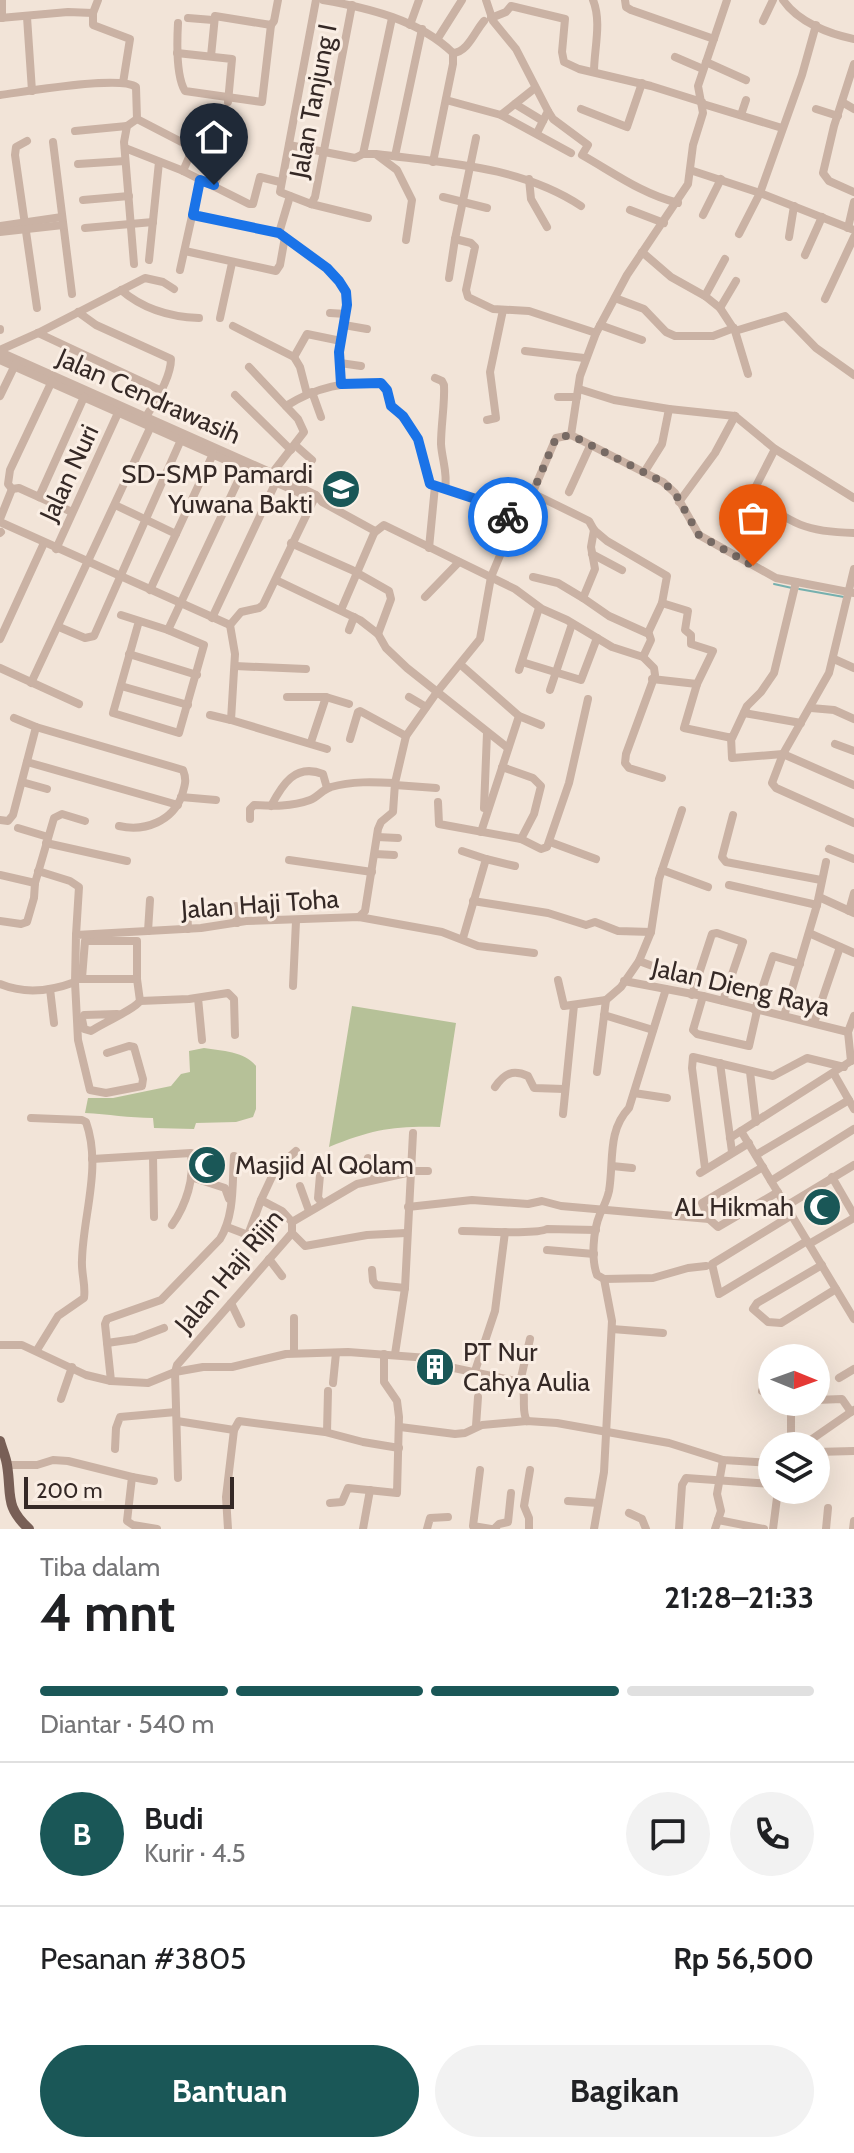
<!DOCTYPE html>
<html lang="id">
<meta charset="utf-8">
<style>
:root{--surface:#fff;--page:#f2f2f2;--text:#202124;--muted:#757577;--line:#e0e0e0;--accent:#1a5757}
body{margin:0;font-family:Cabin,sans-serif;background:var(--page);color:var(--text);height:100vh;display:flex;flex-direction:column;font-size:30px;white-space:nowrap}
*{box-sizing:border-box;margin:0}
p{font-size:26px;color:var(--muted)}
.icon{flex:none;width:44px;height:44px;fill:none;stroke:currentColor;stroke-width:2;stroke-linecap:round;stroke-linejoin:round}
.map{position:relative;height:1529px;overflow:hidden}
.side{display:flex;flex-direction:column;background:var(--surface);flex:1}
.side>*{flex:none}
.needle{width:52px;rotate:91deg}
.controls{position:absolute;left:758px;top:1344px;display:grid;gap:16px}
.controls a{display:grid;place-items:center;width:72px;height:72px;border-radius:50%;background:var(--surface);box-shadow:0 8px 32px #0002;font-size:40px}
.scale{position:absolute;left:24px;bottom:20px;width:210px;box-sizing:border-box;padding-left:8px;border:4px solid #352926;border-top:0;font-size:22px;line-height:28px;white-space:nowrap;color:#352926;-webkit-text-stroke:6px #faeee4;paint-order:stroke}
.pin{position:absolute;display:grid;place-items:center;width:68px;height:68px;color:#fff;margin:-82px -34px;border-radius:50% 50% 50% 0;rotate:-45deg;box-shadow:0 0 8px #0007}
.pin .icon{rotate:45deg}
.courier{position:absolute;display:grid;place-items:center;width:80px;height:80px;margin:-40px;border:6px solid #1a73e8;border-radius:50%;background:#fff;color:#222;box-shadow:0 2px 10px #0007}
.headline em{font-style:normal;font-weight:700}
.headline div{display:flex;flex-direction:column-reverse}
.headline{display:flex;align-items:center;justify-content:space-between;height:136px;padding:0 40px}
h1{font-size:52px;font-weight:700;line-height:60px}
.bar{display:grid;grid-template-columns:repeat(4,1fr);gap:12px 8px;align-content:center;height:96px;padding:0 40px}
.bar i{height:10px;border-radius:6px;background:var(--line)}
.bar .on{background:var(--accent)}
.bar p{grid-column:span 4}
.line{display:flex;align-items:center;gap:20px;padding:0 40px;border-top:2px solid var(--line)}
.line div{flex:1}
.round{display:grid;place-items:center;flex:none;width:84px;height:84px;border-radius:42px;background:var(--page)}
.button{display:flex;gap:16px;margin-top:auto;padding:16px 40px}
.button a{flex:1;height:92px;border-radius:48px;background:var(--accent);color:#fff;font-size:32px;font-weight:700;line-height:92px;text-align:center}
.button a+a{background:var(--page);color:var(--text)}
.map>svg:first-child{display:block}
</style>
<div class="map">
<svg width="854" height="1529" viewBox="0 0 854 1529">
<rect width="100%" height="100%" fill="#f2e4d8"/>
<g fill="#b6c198">
<path d="M352 1006 456 1023 440 1127C393 1126 374 1129 329 1147Z"/>
<path d="M204 1048C222 1051 244 1051 256 1066V1109L253 1117 236 1122 196 1123 194 1129 154 1128 153 1118C129 1118 108 1114 85 1113L88 1098H113L171 1086 181 1074 190 1072 189 1051Z"/>
</g>
<g fill="none" stroke-linecap="round" stroke-linejoin="round">
<g stroke="#76b0ae" stroke-width="2">
<polyline points="774,584 792,588"/>
<polyline points="799,589 844,597"/>
</g>
<g stroke="#cab2a4" stroke-width="8">
<polyline points="2,0 2,18"/>
<polyline points="98,0 93,13 93,25 130,39 123,83"/>
<polyline points="316,0 280,192 311,204 368,218"/>
<path d="M323 0C369 8 419 20 453 53V64L433 162"/>
<polyline points="486,0 493,21 516,49 548,111 537,133"/>
<path d="M593 0C602 22 594 49 594 72"/>
<polyline points="625,0 626,7 631,10 714,39"/>
<path d="M783 0C798 22 829 34 854 39"/>
<polyline points="27,17 32,91"/>
<polyline points="0,18 68,12 93,13"/>
<polyline points="188,18 213,20"/>
<polyline points="491,18 506,12 511,6 565,19 562,52 564,62 579,69 651,86 702,102"/>
<polyline points="763,21 773,0"/>
<path d="M178 23C177 41 176 76 185 91L262 102 271 25 274 21 278 0"/>
<polyline points="410,25 419,0"/>
<polyline points="438,38 462,0"/>
<polyline points="177,53 232,59 228,102"/>
<path d="M453 53C468 52 475 31 484 21"/>
<polyline points="211,56 215,16 271,25"/>
<polyline points="675,57 703,69"/>
<polyline points="706,62 746,80"/>
<polyline points="854,64 834,126 823,173 829,181 854,192"/>
<path d="M0 95C24 92 120 75 136 87L137 119 193 148 183 171"/>
<polyline points="446,100 501,115 571,153"/>
<polyline points="842,102 854,109"/>
<polyline points="515,104 543,121"/>
<polyline points="703,104 782,128"/>
<polyline points="581,109 627,127 642,83"/>
<polyline points="816,109 838,116"/>
<path d="M548 111 553 119 588 145 582 155C614 173 642 194 678 203"/>
<polyline points="501,115 535,88"/>
<polyline points="741,115 746,100"/>
<polyline points="75,131 127,126"/>
<polyline points="27,141 16,147 15,155 37,308"/>
<polyline points="53,142 72,294"/>
<path d="M289 145 355 158 363 154H376C445 163 521 166 581 206"/>
<polyline points="125,148 181,170 249,204 253,204 260,177 280,182"/>
<polyline points="193,148 212,155"/>
<polyline points="363,154 392,18"/>
<polyline points="377,155 397,170 412,200 406,240"/>
<polyline points="395,156 422,29"/>
<polyline points="78,164 125,161"/>
<polyline points="690,170 760,193 854,230"/>
<polyline points="529,179 531,199 547,227"/>
<polyline points="214,185 237,134"/>
<polyline points="443,197 487,208"/>
<polyline points="83,200 129,196"/>
<polyline points="311,204 315,197 352,5"/>
<polyline points="630,210 664,223"/>
<polyline points="193,215 279,233 327,268 339,281 346,292 347,305 339,352 341,384"/>
<polyline points="703,215 721,179"/>
<polyline points="0,226 62,217"/>
<polyline points="85,228 153,222"/>
<polyline points="848,228 854,202"/>
<polyline points="0,232 63,225"/>
<polyline points="279,233 290,196"/>
<polyline points="739,234 760,193 802,75 816,25"/>
<polyline points="789,237 794,206"/>
<polyline points="455,239 471,243 475,247 466,290 468,297 493,309 529,311 596,333"/>
<polyline points="185,251 276,271 280,265 285,237"/>
<polyline points="642,252 671,277 705,296 720,308 735,331 748,374"/>
<polyline points="805,255 822,217"/>
<polyline points="149,260 159,162"/>
<polyline points="134,264 124,142 127,126 137,119"/>
<polyline points="180,270 200,180"/>
<polyline points="449,278 455,239 476,138"/>
<path d="M121 290C143 309 170 317 199 318"/>
<polyline points="705,296 725,259"/>
<polyline points="615,298 644,309 666,332 675,336 713,336 734,328"/>
<polyline points="825,299 854,237"/>
<polyline points="720,308 736,281"/>
<path d="M78 312 96 325 171 359C171 377 155 403 145 418"/>
<polyline points="330,313 346,314"/>
<polyline points="220,318 232,263"/>
<polyline points="344,325 367,329"/>
<polyline points="600,325 642,340"/>
<polyline points="233,326 294,357 300,367 307,394"/>
<polyline points="0,329 0,330"/>
<polyline points="735,331 785,316 816,348 854,375"/>
<polyline points="38,333 160,390"/>
<polyline points="0,350 38,333 145,278 163,282 174,289"/>
<polyline points="525,351 584,358"/>
<polyline points="0,352 272,473 316,495 322,502 375,531 341,610"/>
<polyline points="294,357 307,334 341,341"/>
<polyline points="0,360 302,494"/>
<polyline points="340,363 361,366"/>
<polyline points="249,367 298,419 304,432 270,476"/>
<path d="M435 378 442 381 444 385C445 404 441 424 441 444 442 460 448 473 445 489"/>
<polyline points="579,389 614,400 669,409 735,416"/>
<polyline points="312,392 321,417"/>
<polyline points="235,395 291,450"/>
<polyline points="0,396 16,363"/>
<polyline points="558,397 577,397"/>
<path d="M286 406C316 387 346 381 381 383L387 390 391 406 408 423 418 439 430 484 494 505 513 524"/>
<polyline points="735,416 775,449 854,498"/>
<polyline points="487,420 496,418 490,372 503,310"/>
<polyline points="571,435 580,376 596,333 627,275 688,184 693,145 703,113 698,86 727,0"/>
<polyline points="571,435 663,482 675,493 699,535 776,578 854,593"/>
<polyline points="295,445 312,460"/>
<path d="M775 449 754 490V496C793 524 805 532 854 533"/>
<polyline points="645,471 662,444 669,409"/>
<polyline points="12,489 8,484 10,470 52,381"/>
<polyline points="12,489 19,488 72,512"/>
<polyline points="569,492 590,446"/>
<polyline points="532,493 589,521 594,530 607,541 667,576 662,603 648,633"/>
<polyline points="39,497 84,397"/>
<polyline points="679,502 715,453 735,416"/>
<polyline points="115,505 176,534"/>
<polyline points="0,519 12,489"/>
<polyline points="0,522 230,625"/>
<polyline points="594,530 591,547 595,569 583,598 609,616 649,634 651,640 643,657"/>
<polyline points="375,532 384,525 515,589 542,609 567,620 612,647 643,657 654,668 655,675 626,754 625,763 629,768 662,778"/>
<polyline points="0,533 1,532"/>
<polyline points="291,543 352,570 389,591 391,599 378,634"/>
<polyline points="429,548 435,486"/>
<polyline points="56,549 118,413"/>
<polyline points="592,554 622,570"/>
<polyline points="854,569 829,673 783,754 772,783 776,788 854,823"/>
<polyline points="533,577 558,583 583,598"/>
<polyline points="276,580 360,620 378,634 386,648 407,668 508,748"/>
<polyline points="150,590 213,454"/>
<polyline points="425,597 459,562"/>
<polyline points="662,603 688,611 685,630 691,635 691,644 713,651 697,684 684,728 732,738 747,706 761,692 774,673 796,582"/>
<polyline points="121,615 168,630 204,645 179,733 113,713 139,621"/>
<polyline points="212,618 276,482"/>
<polyline points="230,625 235,654 231,720 327,749"/>
<polyline points="230,625 241,612 259,608 263,605 316,495"/>
<polyline points="59,627 85,638 94,636 180,442"/>
<polyline points="168,630 246,464"/>
<polyline points="349,630 354,617"/>
<polyline points="0,639 44,543"/>
<polyline points="129,654 197,675"/>
<polyline points="834,659 854,668"/>
<polyline points="522,662 581,680 597,638"/>
<polyline points="461,665 519,716 541,725"/>
<polyline points="235,666 306,669"/>
<polyline points="0,668 79,704"/>
<polyline points="519,670 539,608"/>
<polyline points="652,679 697,684"/>
<polyline points="31,683 151,426"/>
<polyline points="121,686 188,705"/>
<polyline points="550,690 572,624"/>
<polyline points="287,697 326,697 349,704"/>
<polyline points="409,697 426,707"/>
<polyline points="811,708 834,710 854,719"/>
<polyline points="744,713 801,723"/>
<polyline points="210,715 231,720"/>
<polyline points="14,718 36,727"/>
<polyline points="731,737 732,758 783,754 854,785"/>
<polyline points="350,739 358,712 360,711 406,736"/>
<polyline points="311,742 326,697"/>
<polyline points="835,744 854,751"/>
<polyline points="27,762 178,805"/>
<polyline points="502,767 533,778 541,786 534,814 521,839"/>
<polyline points="22,782 47,789"/>
<polyline points="395,785 436,788"/>
<polyline points="181,797 216,800"/>
<polyline points="438,802 439,824 521,839 541,849 547,847 569,783 588,699"/>
<path d="M271 806C282 785 295 763 323 774L327 788"/>
<polyline points="484,808 487,733"/>
<polyline points="733,815 722,857 726,862 821,880"/>
<path d="M250 819V809L254 805C273 806 291 807 310 800 318 797 323 789 331 787 352 781 374 782 395 783"/>
<path d="M0 820 8 821 13 815 36 727 183 770C187 780 185 785 182 795 173 821 145 832 119 826"/>
<polyline points="18,828 48,837"/>
<polyline points="481,832 519,716"/>
<polyline points="377,837 398,838"/>
<polyline points="550,842 596,859"/>
<polyline points="46,843 127,861"/>
<polyline points="829,849 854,859"/>
<polyline points="462,851 486,859"/>
<polyline points="375,854 394,855"/>
<polyline points="289,860 372,872"/>
<polyline points="662,870 708,887"/>
<polyline points="38,871 70,881 79,887 76,935"/>
<polyline points="0,875 35,883"/>
<polyline points="729,885 817,905"/>
<polyline points="819,897 854,913"/>
<polyline points="473,901 548,913 586,925 595,922 618,931 651,932"/>
<polyline points="187,906 188,929"/>
<polyline points="236,906 237,923"/>
<polyline points="849,911 854,893"/>
<polyline points="359,917 365,911 378,829 381,822 393,812 395,783 406,736 437,692 480,639 491,577 513,524 529,501 556,438 571,435"/>
<polyline points="0,921 21,924 27,922 34,898 35,883 54,818 62,814 85,821"/>
<polyline points="148,931 150,900"/>
<polyline points="809,933 854,953"/>
<polyline points="463,938 486,859 515,866"/>
<polyline points="639,961 696,982"/>
<polyline points="82,978 85,941 137,941 137,979 140,1001"/>
<polyline points="78,979 137,979"/>
<polyline points="558,980 564,1006 606,1000 621,987 639,961 651,932 659,879 682,810"/>
<polyline points="624,981 703,996 848,1032"/>
<polyline points="75,982 78,1040 90,1090 106,1093 142,1086 143,1079 134,1047 129,1046 107,1053"/>
<path d="M0 984C24 994 51 991 75 982L76 935 201 928 246 921 359 917 442 932 478 946 534 953"/>
<polyline points="293,986 296,921"/>
<polyline points="50,989 54,1023"/>
<polyline points="692,995 712,934 717,933 743,942 723,1001"/>
<polyline points="791,995 819,1007"/>
<polyline points="703,996 693,1030 697,1034 749,1046 757,1011"/>
<polyline points="198,998 202,1040"/>
<polyline points="755,1010 773,956 800,964"/>
<path d="M117 1014 84 1015 82 1019 84 1029 91 1031C102 1024 136 1008 140 1001L189 999 228 993 234 999 235 1035"/>
<polyline points="604,1015 653,1030"/>
<polyline points="784,1016 817,905 826,862"/>
<polyline points="814,1023 840,947"/>
<polyline points="851,1061 848,1032 854,1016"/>
<polyline points="720,1063 732,1152"/>
<polyline points="597,1072 606,1000"/>
<polyline points="750,1072 756,1122"/>
<polyline points="834,1074 854,1109"/>
<path d="M495 1087C504 1074 512 1069 528 1076L534 1088 564 1089"/>
<polyline points="634,1093 667,1098"/>
<polyline points="563,1114 574,1005"/>
<path d="M31 1118 82 1120 86 1122C102 1167 83 1215 82 1260 81 1273 86 1285 84 1298L58 1316 37 1350"/>
<polyline points="741,1131 854,1319"/>
<polyline points="730,1138 851,1061"/>
<polyline points="756,1155 849,1100"/>
<polyline points="153,1156 154,1217"/>
<polyline points="368,1158 375,1178"/>
<path d="M92 1159 191 1153C195 1178 186 1205 172 1225"/>
<polyline points="612,1166 632,1168"/>
<polyline points="763,1167 702,1203 709,1219 718,1227 778,1192"/>
<polyline points="705,1168 692,1068 693,1057 773,1076 807,1058 844,1067"/>
<polyline points="411,1171 428,1171"/>
<polyline points="700,1173 749,1143"/>
<polyline points="320,1175 318,1198 322,1203"/>
<polyline points="191,1177 225,1188 229,1199"/>
<polyline points="832,1177 854,1215"/>
<polyline points="771,1181 854,1129"/>
<polyline points="300,1186 309,1211"/>
<polyline points="261,1200 275,1170 296,1151"/>
<polyline points="786,1206 854,1165"/>
<polyline points="408,1207 472,1200 528,1204 542,1201 561,1206 709,1219"/>
<polyline points="792,1215 712,1264 719,1294 807,1241"/>
<polyline points="227,1227 248,1235 261,1200 282,1211 292,1222"/>
<path d="M462 1231C479 1231 535 1235 547 1229L596 1230"/>
<polyline points="292,1233 305,1246 367,1235 406,1233"/>
<polyline points="809,1244 854,1218"/>
<polyline points="547,1250 594,1254"/>
<polyline points="269,1259 282,1276"/>
<polyline points="822,1265 757,1303 753,1309 768,1322 781,1323 836,1289"/>
<polyline points="372,1270 373,1281 376,1285 405,1288"/>
<polyline points="604,1279 653,1278 688,1268 706,1266"/>
<polyline points="231,1303 241,1324"/>
<polyline points="294,1318 294,1353"/>
<polyline points="612,1329 663,1333"/>
<polyline points="107,1343 135,1339 164,1328"/>
<path d="M0 1345H22L86 1375 111 1381 148 1383 175 1372 203 1367H232L286 1354 348 1352 428 1358 454 1368 520 1382C528 1393 520 1409 527 1421"/>
<polyline points="395,1354 405,1288 413,1133"/>
<polyline points="797,1358 798,1351"/>
<polyline points="475,1371 495,1311 505,1232"/>
<polyline points="816,1371 820,1371"/>
<polyline points="839,1378 854,1369"/>
<path d="M111 1381 105 1324 107 1319 161 1300 220 1239C235 1214 232 1184 234 1156"/>
<polyline points="520,1382 530,1339"/>
<polyline points="333,1383 336,1353"/>
<polyline points="762,1391 772,1392"/>
<polyline points="61,1399 72,1367"/>
<polyline points="816,1400 842,1399 851,1412"/>
<polyline points="791,1402 791,1446"/>
<polyline points="792,1409 805,1402"/>
<polyline points="177,1421 234,1430"/>
<polyline points="476,1426 478,1397"/>
<polyline points="400,1427 455,1434 465,1433 482,1425 527,1421 557,1423 669,1443 723,1460 772,1463"/>
<polyline points="327,1432 328,1391"/>
<polyline points="802,1446 854,1410"/>
<polyline points="115,1449 116,1428 120,1417 176,1412"/>
<polyline points="816,1452 854,1451"/>
<polyline points="7,1465 37,1465 53,1460 68,1461 132,1477 127,1521 133,1525 157,1529"/>
<polyline points="480,1470 473,1526 491,1529"/>
<polyline points="132,1477 154,1481"/>
<polyline points="178,1478 175,1372 177,1365 292,1233 292,1222 357,1184 411,1172"/>
<polyline points="568,1501 598,1503"/>
<polyline points="330,1503 342,1502 348,1488 397,1493 399,1417 397,1401 384,1382 384,1354"/>
<polyline points="629,1513 642,1519 646,1529"/>
<polyline points="718,1520 764,1529"/>
<polyline points="228,1529 226,1497 234,1430 239,1421 325,1432 363,1442 399,1448"/>
<polyline points="363,1529 370,1490"/>
<polyline points="427,1529 430,1518 448,1517"/>
<polyline points="494,1529 499,1524 508,1522 511,1493"/>
<polyline points="529,1529 529,1518 524,1506 530,1470"/>
<path d="M594 1529 604 1472 612 1321 604 1279 597 1275C591 1259 593 1231 600 1214 604 1206 607 1200 609 1191 614 1162 607 1131 629 1108L666 989"/>
<polyline points="679,1529 682,1485 686,1478 772,1484"/>
<polyline points="715,1529 721,1511 717,1494 723,1460"/>
<polyline points="773,1529 778,1490"/>
<polyline points="826,1529 828,1508"/>
<polyline points="853,1529 854,1521"/>
</g>
<path stroke="#785f56" stroke-width="10" d="M0 1441C2 1449 6 1457 7 1465 12 1495 4 1506 29 1529"/>
</g>
<g fill="none" stroke-linecap="round" stroke-linejoin="round">
<polyline stroke="#776a64" stroke-width="8" stroke-dasharray="0 14.4" points="508,517 513,524 529,501 556,438 571,435 663,482 675,493 699,535 753,566"/>
<polyline stroke="#1a73e8" stroke-width="10" points="214,185 200,180 193,215 279,233 327,268 339,281 346,292 347,305 339,352 341,384 381,383 387,390 391,406 403,416 418,439 430,484 494,505 508,517"/>
</g>
<defs>
<g id="school-disc" transform="scale(2)"><circle r="9.5" fill="#1a5757" stroke="#faeee4"/><path d="M0-5L7-2L0 1L-7-2ZM-4 1L0 2.5L4 1V4Q0 6-4 4Z" fill="#fff"/></g>
<g id="mosque-disc" transform="scale(2)"><circle r="9.5" fill="#1a5757" stroke="#faeee4"/><path d="M3.5-4.9A6 6 0 1 0 3.5 4.9A5 5 0 1 1 3.5-4.9Z" fill="#fff"/></g>
<g id="building-disc" transform="scale(2)"><circle r="9.5" fill="#1a5757" stroke="#faeee4"/><path d="M-4-6H4V6H1V3H-1V6H-4ZM-2.5-4.3h1.7v1.8h-1.7ZM.8-4.3h1.7v1.8H.8ZM-2.5-1h1.7V.8h-1.7ZM.8-1h1.7V.8H.8Z" fill="#fff"/></g>
</defs>
<g fill-rule="evenodd">
<use href="#school-disc" x="341" y="489"/>
<use href="#mosque-disc" x="207" y="1165"/>
<use href="#mosque-disc" x="822" y="1207"/>
<use href="#building-disc" x="435" y="1367"/>
</g>
<g text-anchor="middle" stroke-width="6" stroke-linejoin="round" paint-order="stroke">
<g font-size="26" fill="#352926" stroke="#faeee4">
<text transform="translate(313 101) rotate(-79)" y="9">Jalan Tanjung I</text>
<text transform="translate(149 396) rotate(24)" y="9">Jalan Cendrawasih</text>
<text transform="translate(69 473) rotate(-65)" y="9">Jalan Nuri</text>
<text transform="translate(260 904) rotate(-4)" y="9">Jalan Haji Toha</text>
<text transform="translate(741 987) rotate(13)" y="9">Jalan Dieng Raya</text>
<text transform="translate(229 1271) rotate(-50)" y="9">Jalan Haji Rijin</text>
</g>
<g font-size="26" fill="#352926" stroke="#faeee4" text-anchor="end">
<text x="313" y="483">SD-SMP Pamardi<tspan x="313" dy="30">Yuwana Bakti</tspan></text>
<text x="235" y="1174" text-anchor="start">Masjid Al Qolam</text>
<text x="794" y="1216">AL Hikmah</text>
<text x="463" y="1361" text-anchor="start">PT Nur<tspan x="463" dy="30">Cahya Aulia</tspan></text>
</g>
</g>
</svg>
<div class="controls">
<a><svg class="needle" viewBox="-14 -14 28 28"><path d="M0-13l5 13h-10z" fill="#e53935"/><path d="M0 13l5-13h-10z" fill="#757577"/></svg></a>
<a><svg class="icon" aria-label="layers" viewBox="0 0 24 24"><path d="M12 4l9 5-9 5-9-5zM3 14l9 5 9-5"/></svg></a>
</div>
<div class="scale">200 m</div>
<div class="pin" style="left:753px;top:566px;background:#ea580c"><svg class="icon" aria-label="bag" viewBox="0 0 24 24"><path d="M5 8h14l-1 12H6zM9 8a3 3 0 0 1 6 0"/></svg></div>
<div class="pin" style="left:214px;top:185px;background:#1f2937"><svg class="icon" aria-label="home" viewBox="0 0 24 24"><path d="M3 11l9-7 9 7M6 9v11h12V9"/></svg></div>
<div class="courier" style="left:508px;top:517px"><svg class="icon" aria-label="bike" viewBox="0 0 24 24"><circle cx="6" cy="16" r="4"/><circle cx="18" cy="16" r="4"/><path d="M6 16l4-8h5l3 8M10 8l3 8H6M13 5h3"/></svg></div>
</div>
<section class="side">
<div class="headline"><div><h1>4 mnt</h1><p>Tiba dalam</p></div><em>21:28–21:33</em></div>
<div class="bar"><i class="on"></i><i class="on"></i><i class="on"></i><i></i><p>Diantar · 540 m</p></div>
<div class="line" style="height:144px"><b class="round" style="background:var(--accent);color:#fff">B</b><div><b>Budi</b><p>Kurir · 4.5</p></div><a class="round"><svg class="icon" aria-label="chat" viewBox="0 0 24 24"><path d="M4 5h16v11H9l-5 4z"/></svg></a><a class="round"><svg class="icon" aria-label="phone" viewBox="0 0 24 24"><path d="M5 4h4l2 5-3 2q2 4 5 5l2-3 5 2v4C11 20 4 13 5 4z"/></svg></a></div>
<div class="line" style="height:104px"><div>Pesanan #3805</div><b>Rp 56,500</b></div>
<div class="button"><a>Bantuan</a><a>Bagikan</a></div>
</section>
